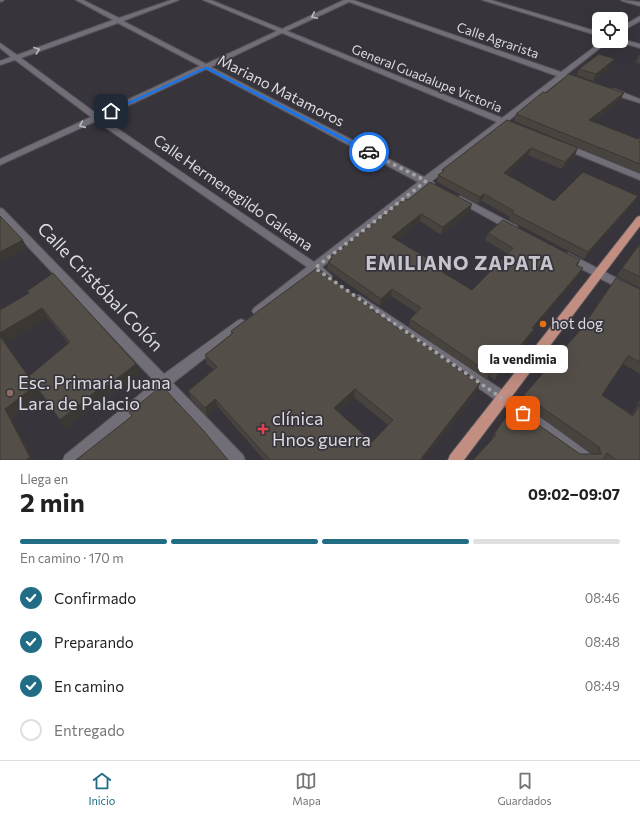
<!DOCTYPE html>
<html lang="es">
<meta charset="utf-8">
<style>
:root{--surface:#fff;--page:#f6f6f6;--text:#222;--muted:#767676;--line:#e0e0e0;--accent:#206d85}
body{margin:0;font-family:Commissioner,sans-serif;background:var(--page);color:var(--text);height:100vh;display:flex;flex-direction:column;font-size:15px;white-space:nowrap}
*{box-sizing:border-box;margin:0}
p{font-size:13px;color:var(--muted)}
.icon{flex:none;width:22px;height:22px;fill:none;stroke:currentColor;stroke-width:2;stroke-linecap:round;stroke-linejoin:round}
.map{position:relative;height:460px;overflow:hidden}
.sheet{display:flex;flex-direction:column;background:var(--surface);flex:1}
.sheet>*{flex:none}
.buttons{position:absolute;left:592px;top:12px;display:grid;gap:8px}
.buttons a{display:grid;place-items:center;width:36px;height:36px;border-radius:6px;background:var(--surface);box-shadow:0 4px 16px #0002;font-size:20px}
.pin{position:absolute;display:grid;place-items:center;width:34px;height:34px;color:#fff;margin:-17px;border-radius:8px;box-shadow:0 2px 6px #0006}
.courier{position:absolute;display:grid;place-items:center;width:40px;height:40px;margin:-20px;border:3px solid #1a73e8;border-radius:50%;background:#fff;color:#222;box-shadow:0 1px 5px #0007}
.bubble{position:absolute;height:28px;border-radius:6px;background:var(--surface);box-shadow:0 4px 16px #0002;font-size:13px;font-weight:700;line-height:28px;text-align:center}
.overview em{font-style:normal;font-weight:700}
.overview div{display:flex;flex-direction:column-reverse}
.overview{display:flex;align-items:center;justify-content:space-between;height:68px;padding:0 20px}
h1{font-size:26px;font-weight:700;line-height:30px}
.bar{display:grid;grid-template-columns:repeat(4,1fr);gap:6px 4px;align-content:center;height:48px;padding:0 20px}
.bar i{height:5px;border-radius:3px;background:var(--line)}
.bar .on{background:var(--accent)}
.bar p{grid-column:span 4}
ol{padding:0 20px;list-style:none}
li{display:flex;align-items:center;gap:12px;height:44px}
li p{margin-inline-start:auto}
li .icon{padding:4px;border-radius:50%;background:var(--accent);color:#fff;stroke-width:4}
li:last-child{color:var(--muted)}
li i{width:22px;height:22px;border:2px solid var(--line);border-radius:50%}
.menu{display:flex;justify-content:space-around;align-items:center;height:56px;border-top:1px solid var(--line);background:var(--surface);font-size:11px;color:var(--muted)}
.menu a{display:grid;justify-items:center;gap:2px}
.menu .on{color:var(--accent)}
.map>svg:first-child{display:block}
</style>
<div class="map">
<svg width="640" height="460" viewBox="0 0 640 460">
<rect width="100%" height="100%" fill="#37343c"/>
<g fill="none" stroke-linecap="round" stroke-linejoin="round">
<g stroke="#535157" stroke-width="2">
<g id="minor">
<polygon points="0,0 4,0 1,2"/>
<path d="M76 0H83L119 18 171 0H179L123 21 206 64 277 31 203 0H211L282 29 344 0H353L561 72 602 41H609L567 74V77L563 78 508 121V124H504L432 181 435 184 433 186H426L322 267 332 276 331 279H323L315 273 262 314 258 316 254 314 252 311 254 308 307 267 96 121 0 165V159L91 117 15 60 0 65V61L11 57 0 48V43L17 55 113 20ZM349 2 557 76 502 118 287 31ZM118 23 200 66 97 114 21 58ZM282 33 497 122 424 177 211 67ZM206 69 418 182 314 262 102 118Z"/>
<polygon points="482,0 491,0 599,32 599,36"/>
<polygon points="621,0 640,2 640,6 622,1"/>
<polygon points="640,16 640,21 621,32 621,27"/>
<polygon points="621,39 640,44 640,48 619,42 618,41 621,41"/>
<polygon points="608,89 614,89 640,99 640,103 608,93"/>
<polygon points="564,143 640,174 640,180 561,148 560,146"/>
<polygon points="460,196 517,226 518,228 517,230 509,230 457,201 455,199"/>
<polygon points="0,208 3,209 164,374 237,321 241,319 245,321 247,324 245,327 173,383 243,455 245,460 228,460 163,391 81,460 63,460 65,455 155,382 0,217"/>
<polygon points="568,253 640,290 640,299 564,260 563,257 564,254"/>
<polygon points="359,295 507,393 592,455 594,460 575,460 497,401 355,302 353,299 355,296"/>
</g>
</g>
<g stroke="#535157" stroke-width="2">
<polygon id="major" points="640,216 640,226 464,460 448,460 450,455 637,217"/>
</g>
<use href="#minor" fill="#716e77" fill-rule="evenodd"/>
<use href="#major" fill="#c38e82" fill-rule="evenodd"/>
</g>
<g fill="#48433e" fill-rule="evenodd">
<polygon points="640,54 640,64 636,62"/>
<polygon points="612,65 593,81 577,75 579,69"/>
<polygon points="546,93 621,99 593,122 638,139 640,137 640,173 514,121 516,114"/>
<polygon points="507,120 575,155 562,169 528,155 507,175 554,201 634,203 584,259 509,220 510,217 482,201 478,204 437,182 438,175 442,173 442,170"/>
<polygon points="408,200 470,211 441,235 420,221 397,240 444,273 472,290 508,254 485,240 488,233 580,260 578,265 579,275 533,329 534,329 531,336 495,380 490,376 487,380 409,326 410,319 416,312 391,296 380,306 327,269 328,262 330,260 330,257"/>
<polygon points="640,244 640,288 617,276 622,268"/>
<polygon points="640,289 640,374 623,364 602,395 632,415 640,400 640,460 473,460 491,441 494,434 580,454 593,454 520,403 524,395"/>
<path d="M27 291 140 373 112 396 110 393 66 429 42 395 12 418 0 460V310L29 293ZM48 318 68 343 29 376 5 344Z"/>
<path d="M371 308 477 392 424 460H264L218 407 207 416 191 399 188 391 214 370 207 364 205 355 231 334V331ZM354 397 388 425 372 442 338 412Z"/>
</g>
<g fill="#3b3732">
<polygon points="615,59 612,65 593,81 596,74"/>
<polygon points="624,93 621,99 586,127 589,120"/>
<polygon points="531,148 528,155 501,180 504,173"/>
<polygon points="578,148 575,155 562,169 565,162"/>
<polygon points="484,194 482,201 478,204 480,197"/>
<polygon points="638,196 634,203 584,259 588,252"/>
<polygon points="472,204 470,211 441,235 443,227"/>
<polygon points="421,214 420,221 392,245 392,237"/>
<polygon points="23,240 27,248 0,263 0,252"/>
<polygon points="583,268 579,275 528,335 532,328"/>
<polygon points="392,289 391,296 380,306 381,299"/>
<polygon points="42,308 48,318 5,344 0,336 0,333"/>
<polygon points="534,329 531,336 495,380 498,373"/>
<polygon points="136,364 140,373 112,396 107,386"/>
<polygon points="493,369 490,376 487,380 489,373"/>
<polygon points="480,383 477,392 424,460 420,460"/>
<polygon points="105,384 110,393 66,429 60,420"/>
<polygon points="35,386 42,395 12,418 34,460 26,460 5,409"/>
<polygon points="355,389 354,397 333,417 334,408"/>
<polygon points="215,399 218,407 207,416 205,408"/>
</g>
<g fill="#544e48" stroke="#3b3732" fill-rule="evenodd">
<polygon points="599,54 615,59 596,74 579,69"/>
<polygon points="569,74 624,93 589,120 638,139 640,137 640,164 516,114 543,92 546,93"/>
<polygon points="507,120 578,148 565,162 531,148 504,173 554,201 583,172 638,196 588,252 512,213 514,211 484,194 480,197 438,175 444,171 442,170"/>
<polygon points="430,182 472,204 443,227 421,214 392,237 445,269 442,272 472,290 513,248 488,233 503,220 580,260 576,265 583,268 532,328 534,329 498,373 493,369 489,373 410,319 421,308 392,289 381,299 328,262 332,259 330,257 405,199 408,200"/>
<polygon points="0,216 23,240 0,252"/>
<polygon points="640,244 640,277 622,268"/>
<path d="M317 268 371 306 370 308 399 329 400 327 480 383 420 460H270L215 399 205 408 188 391 217 367 205 355 233 333 231 331ZM355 389 393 420 372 442 334 408Z"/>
<polygon points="53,273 136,364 107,386 105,384 60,420 29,376 70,342 42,308 0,333 0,310 29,293 27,291"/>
<polygon points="616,278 640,289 640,362 628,356 602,395 633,416 640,404 640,460 616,460 607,453 603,460 473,460 496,435 494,434 513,407 580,454 601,454 599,447 524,395 582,328"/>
<polygon points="0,336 35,386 5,409 30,457 26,460 0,460"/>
<polygon points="162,386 203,430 228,460 76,460 132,416 129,412"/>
</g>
<defs><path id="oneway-chevron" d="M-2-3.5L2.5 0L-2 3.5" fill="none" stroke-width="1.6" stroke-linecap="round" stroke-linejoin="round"/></defs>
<g stroke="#bcbac0">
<use href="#oneway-chevron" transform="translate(314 16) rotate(155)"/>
<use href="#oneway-chevron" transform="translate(37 50) rotate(-20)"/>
<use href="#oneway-chevron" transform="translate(82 125) rotate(156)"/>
</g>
<polygon fill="#1a73e8" points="205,67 208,67 372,152 367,153 206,69 112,112 108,111"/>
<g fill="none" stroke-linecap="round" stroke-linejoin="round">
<polyline stroke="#a2a1a6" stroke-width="4" stroke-dasharray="0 7.2" points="369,152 426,181 315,268 523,413"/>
</g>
<circle fill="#e8710a" stroke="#37343c" stroke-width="1.5" cx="543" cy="324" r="4"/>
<circle fill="#8d6e63" stroke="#37343c" stroke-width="1.5" cx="10" cy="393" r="4"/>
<path fill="#e0444e" stroke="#37343c" stroke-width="1.5" d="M261 423h4v4h4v4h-4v4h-4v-4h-4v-4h4z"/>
<g text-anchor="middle" stroke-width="3.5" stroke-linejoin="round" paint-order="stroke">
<g font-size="13" fill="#dcdbdf" stroke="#37343c">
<text transform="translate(498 40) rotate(19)" y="5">Calle Agrarista</text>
<text transform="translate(427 78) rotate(22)" y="5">General Guadalupe Victoria</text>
</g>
<g font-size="15" fill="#dcdbdf" stroke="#37343c">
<text transform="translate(281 91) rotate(27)" y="5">Mariano Matamoros</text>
<text transform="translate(233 193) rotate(35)" y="5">Calle Hermenegildo Galeana</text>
</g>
<g font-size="15" fill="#dcdbdf" stroke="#37343c" text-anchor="start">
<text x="551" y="329">hot dog</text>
</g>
<g font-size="18" fill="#dcdbdf" stroke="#37343c">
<text transform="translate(100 287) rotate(46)" y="6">Calle Cristóbal Colón</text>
</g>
<g font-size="18" fill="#dcdbdf" stroke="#37343c" text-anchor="start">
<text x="18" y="389">Esc. Primaria Juana<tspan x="18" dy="21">Lara de Palacio</tspan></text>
<text x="272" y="425">clínica<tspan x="272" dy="21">Hnos guerra</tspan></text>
</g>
<g font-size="19" font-weight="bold" letter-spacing="1" fill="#c8c4cd" stroke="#37343c">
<text x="460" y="270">EMILIANO ZAPATA</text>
</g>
</g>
</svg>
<div class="buttons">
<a><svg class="icon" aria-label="locate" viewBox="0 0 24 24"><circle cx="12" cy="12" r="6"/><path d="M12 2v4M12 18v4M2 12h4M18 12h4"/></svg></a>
</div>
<div class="pin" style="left:523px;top:413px;background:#ea580c"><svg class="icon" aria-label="bag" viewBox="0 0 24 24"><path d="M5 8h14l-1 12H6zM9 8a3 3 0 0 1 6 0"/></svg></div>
<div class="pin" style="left:111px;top:111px;background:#1f2937"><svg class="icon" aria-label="home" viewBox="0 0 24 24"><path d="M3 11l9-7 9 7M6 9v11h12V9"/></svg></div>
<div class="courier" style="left:369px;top:152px"><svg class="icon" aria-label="car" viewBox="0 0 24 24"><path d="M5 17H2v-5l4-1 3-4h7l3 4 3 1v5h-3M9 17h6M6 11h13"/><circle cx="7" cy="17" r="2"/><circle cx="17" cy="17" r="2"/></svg></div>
<div class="bubble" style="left:478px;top:345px;width:90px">la vendimia</div>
</div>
<section class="sheet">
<div class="overview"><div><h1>2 min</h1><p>Llega en</p></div><em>09:02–09:07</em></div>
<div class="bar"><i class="on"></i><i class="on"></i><i class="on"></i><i></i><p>En camino · 170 m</p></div>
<ol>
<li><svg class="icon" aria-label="check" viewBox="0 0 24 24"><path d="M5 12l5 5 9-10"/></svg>Confirmado<p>08:46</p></li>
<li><svg class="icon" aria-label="check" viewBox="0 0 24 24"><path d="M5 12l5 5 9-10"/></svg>Preparando<p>08:48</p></li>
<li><svg class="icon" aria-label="check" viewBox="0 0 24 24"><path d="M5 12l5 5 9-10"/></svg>En camino<p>08:49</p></li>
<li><i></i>Entregado</li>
</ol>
</section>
<nav class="menu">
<a class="on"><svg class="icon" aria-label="home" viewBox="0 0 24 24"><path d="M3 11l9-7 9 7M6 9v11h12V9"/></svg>Inicio</a>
<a><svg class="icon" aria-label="map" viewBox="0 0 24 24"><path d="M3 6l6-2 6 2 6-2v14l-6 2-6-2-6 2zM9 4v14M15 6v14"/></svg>Mapa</a>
<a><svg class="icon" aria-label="saved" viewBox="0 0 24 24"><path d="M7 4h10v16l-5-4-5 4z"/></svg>Guardados</a>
</nav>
